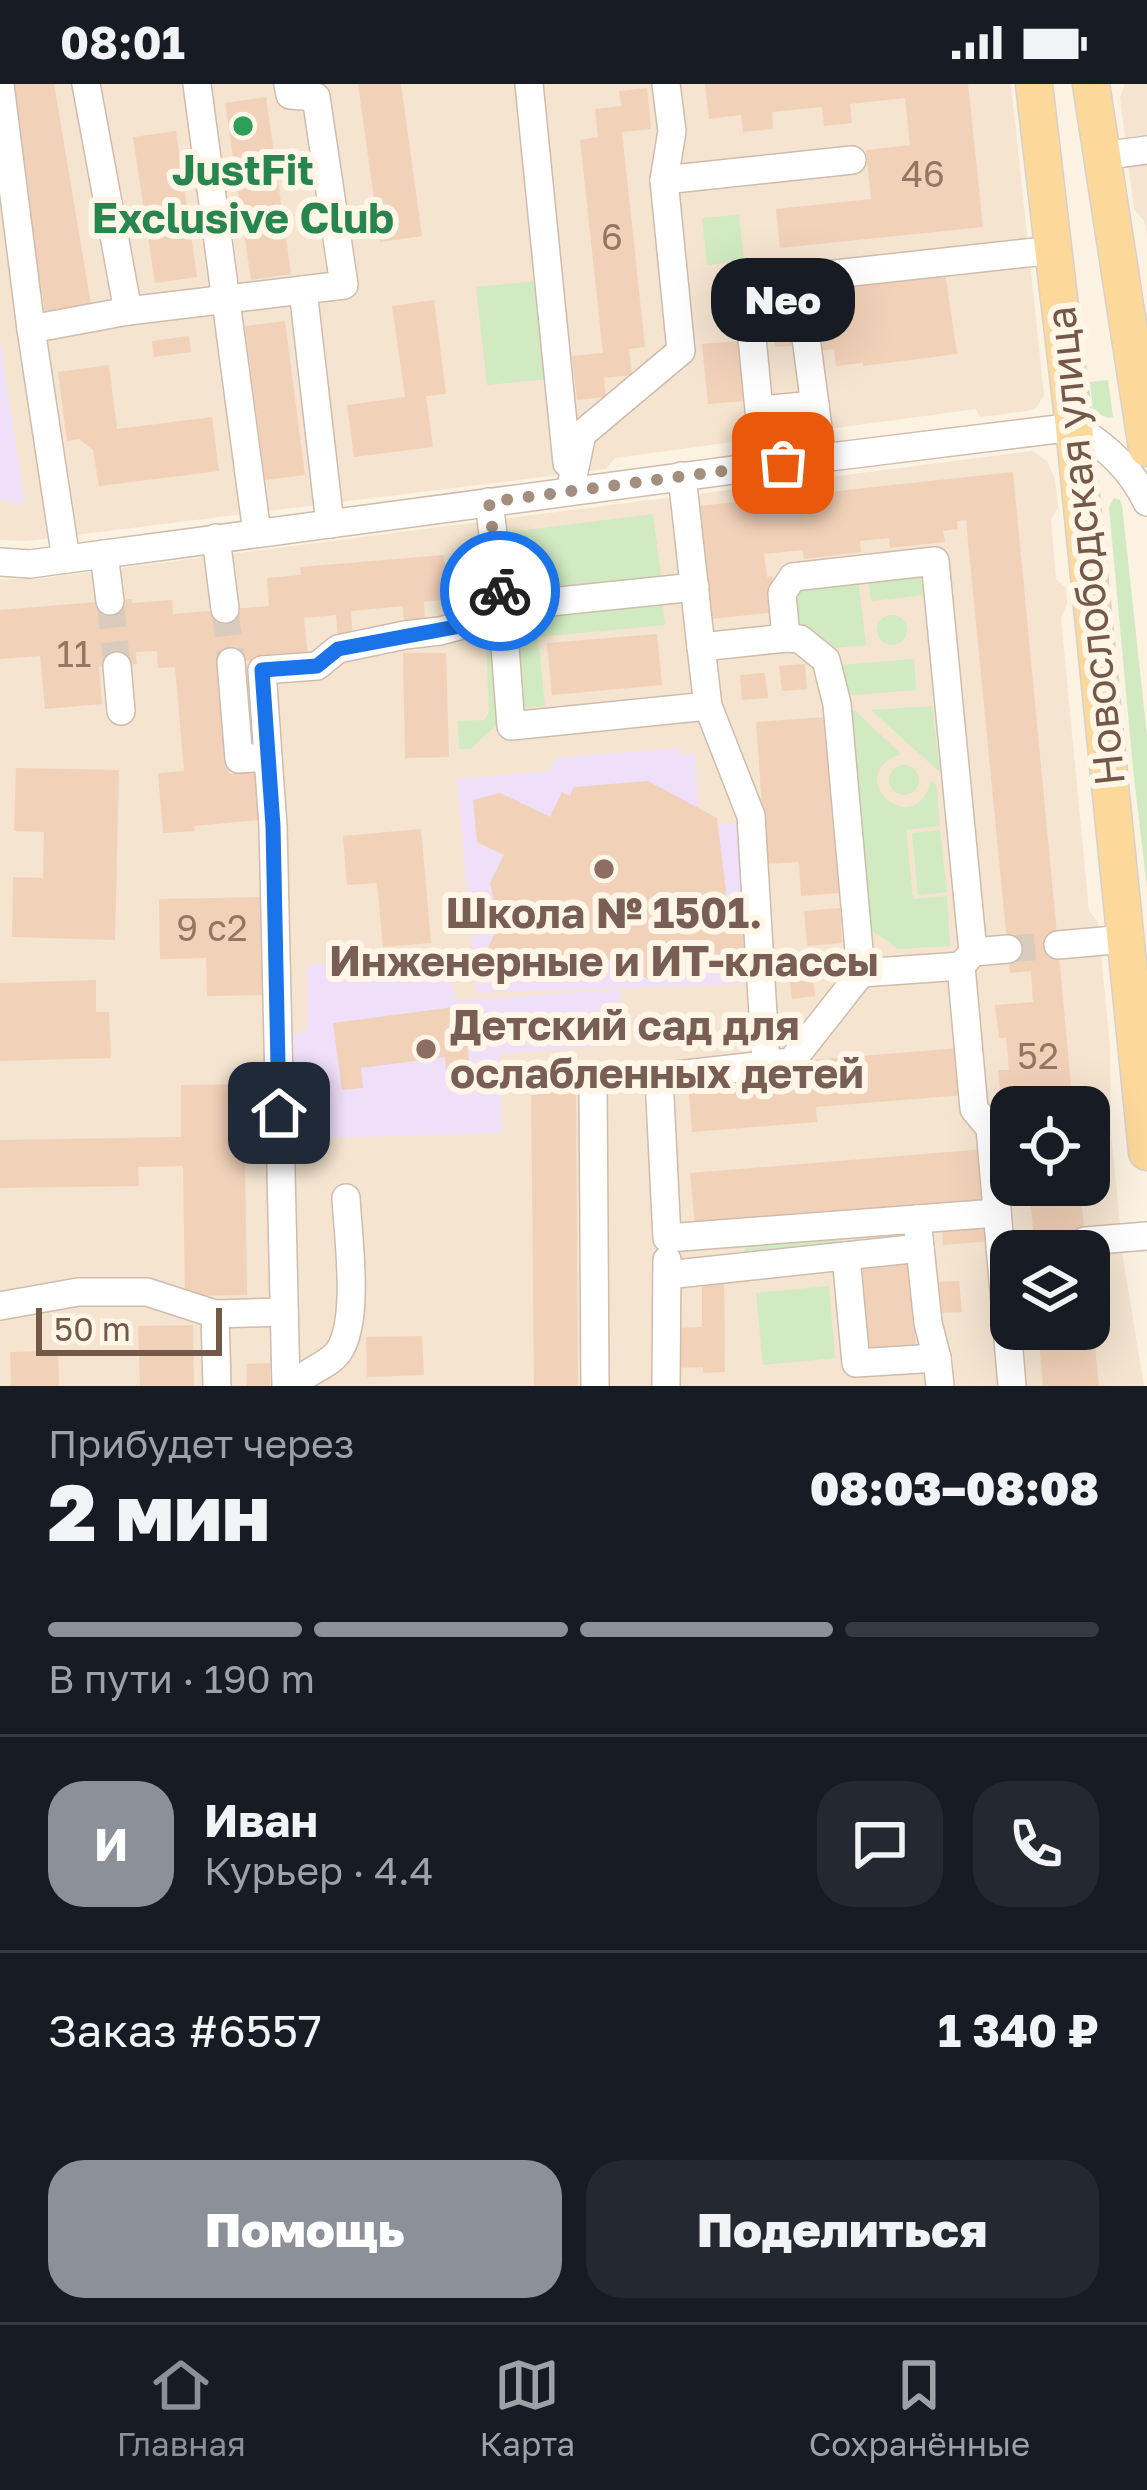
<!DOCTYPE html>
<html lang="ru">
<meta charset="utf-8">
<style>
:root{--surface:#171b24;--page:#242831;--text:#f1f3f6;--muted:#9ea1a6;--line:#363941;--accent:#8c9099}
body{margin:0;font-family:"Golos Text",sans-serif;background:var(--page);color:var(--text);height:100vh;display:flex;flex-direction:column;font-size:45px;white-space:nowrap}
*{box-sizing:border-box;margin:0}
p{font-size:39px;color:var(--muted)}
.icon{flex:none;width:66px;height:66px;fill:none;stroke:currentColor;stroke-width:2;stroke-linecap:round;stroke-linejoin:round}
.map{position:relative;height:1302px;overflow:hidden}
.panel{display:flex;flex-direction:column;background:var(--surface);flex:1}
.panel>*{flex:none}
.controls{position:absolute;left:990px;top:1002px;display:grid;gap:24px}
.controls a{display:grid;place-items:center;width:120px;height:120px;border-radius:24px;background:var(--surface);box-shadow:0 12px 48px #0002;font-size:60px}
.scale{position:absolute;left:36px;bottom:30px;width:186px;box-sizing:border-box;padding-left:12px;border:6px solid #745848;border-top:0;font-size:33px;line-height:42px;white-space:nowrap;color:#745848;-webkit-text-stroke:9px #fff6e8;paint-order:stroke}
.pin{position:absolute;display:grid;place-items:center;width:102px;height:102px;color:#fff;margin:-51px;border-radius:24px;box-shadow:0 6px 18px #0006}
.courier{position:absolute;display:grid;place-items:center;width:120px;height:120px;margin:-60px;border:9px solid #1a73e8;border-radius:50%;background:#fff;color:#222;box-shadow:0 3px 15px #0007}
.bubble{position:absolute;height:84px;border-radius:36px;background:var(--surface);box-shadow:0 12px 48px #0002;font-size:39px;font-weight:800;line-height:84px;text-align:center}
.overview em{font-style:normal;font-weight:800}
.overview div{display:flex;flex-direction:column-reverse}
.overview{display:flex;align-items:center;justify-content:space-between;height:204px;padding:0 48px}
h1{font-size:78px;font-weight:800;line-height:90px}
.bar{display:grid;grid-template-columns:repeat(4,1fr);gap:18px 12px;align-content:center;height:144px;padding:0 48px}
.bar i{height:15px;border-radius:9px;background:var(--line)}
.bar .selected{background:var(--accent)}
.bar p{grid-column:span 4}
.line{display:flex;align-items:center;gap:30px;padding:0 48px;border-top:3px solid var(--line)}
.line div{flex:1}
.round{display:grid;place-items:center;flex:none;width:126px;height:126px;border-radius:36px;background:var(--page)}
.primary-button{display:flex;gap:24px;margin-top:auto;padding:24px 48px}
.primary-button a{flex:1;height:138px;border-radius:36px;background:var(--accent);color:#fff;font-size:48px;font-weight:800;line-height:138px;text-align:center}
.primary-button a+a{background:var(--page);color:var(--text)}
.status{display:flex;justify-content:space-between;align-items:center;height:84px;padding:0 60px;background:var(--surface);direction:ltr}
.status svg{height:33px;fill:currentColor}
.tab-bar{display:flex;justify-content:space-around;align-items:center;height:168px;border-top:3px solid var(--line);background:var(--surface);font-size:33px;color:var(--muted)}
.tab-bar a{display:grid;justify-items:center;gap:6px}
.tab-bar .selected{color:var(--accent)}
.map>svg:first-child{display:block}
</style>
<div class="status"><b>08:01</b><svg viewBox="0 0 49 12"><path d="M0 12V9h3v3zM5 12V6h3v6zM10 12V3h3v9zM15 12V0h3v12zM26 1h20v11H26zM47 4h2v5h-2z"/></svg></div>
<div class="map">
<svg width="1147" height="1302" viewBox="0 0 1147 1302">
<rect width="100%" height="100%" fill="#fcf2e2"/>
<g fill="#f4e4d0" fill-rule="evenodd">
<polygon points="0,0 1011,0 1044,311 1036,324 1027,327 980,333 976,325 615,374 606,385 27,457 0,456"/>
<polygon points="1125,0 1147,0 1147,152 1145,138 1134,125 1120,13"/>
<path d="M1032 367 1047 377 1055 395 1058 423 1051 435 1056 495 1066 504 1067 520 1061 534 1089 827 1098 838 1110 963 1111 1048 1124 1181 1144 1302H0V495H36ZM1011 1023H1089V1101H1011ZM1011 1167H1089V1245H1011Z"/>
</g>
<g fill="#efdff8">
<polygon points="0,254 25,421 0,416"/>
<polygon points="679,664 680,671 694,669 699,724 717,734 718,740 740,739 749,900 476,909 457,695 549,687 556,674"/>
<polygon points="446,868 456,916 620,906 622,961 500,970 502,1049 297,1055 289,952 307,946 307,881"/>
</g>
<g fill="#d1eac1">
<polygon points="739,131 744,177 707,181 702,134"/>
<polygon points="536,197 547,295 487,301 476,203"/>
<polygon points="1108,296 1113,333 1109,334 1093,328 1090,298"/>
<polygon points="1114,414 1120,416 1122,421 1147,652 1147,804 1133,685 1109,423"/>
<polygon points="653,430 661,492 511,511 503,449"/>
<polygon points="931,486 934,510 871,517 868,493"/>
<polygon points="491,491 492,519 464,533 462,493"/>
<polygon points="858,495 866,561 836,564 812,545 795,544 792,508 798,500"/>
<polygon points="662,516 665,541 538,553 545,622 523,624 514,530"/>
<circle cx="892" cy="546" r="15"/>
<polygon points="497,553 501,636 471,665 459,665 458,637 484,636 489,629 486,554"/>
<polygon points="914,575 916,606 844,612 841,581"/>
<polygon points="932,622 940,688 871,626"/>
<path d="M846 626H854L901 670C839 691 915 760 931 697L936 701 940 742 906 746 913 815 947 812 950 862 898 865 867 843Z"/>
<circle cx="904" cy="696" r="15"/>
<polygon points="940,746 947,808 918,811 912,749"/>
<polygon points="838,1152 839,1164 747,1173 744,1167 747,1161"/>
<polygon points="829,1202 835,1274 763,1281 756,1209"/>
</g>
<g fill="#f2d1b9">
<polygon points="6,0 54,0 91,220 45,228"/>
<polygon points="358,0 401,0 422,152 380,158"/>
<polygon points="705,0 968,0 983,143 780,164 776,125 871,115 866,66 910,61 905,14 850,20 852,39 824,42 822,23 772,28 773,45 743,48 741,31 709,35"/>
<polygon points="647,4 651,45 622,48 645,263 629,265 632,291 604,294 606,313 577,316 572,272 603,269 580,56 598,53 595,25 621,22 619,7"/>
<polygon points="266,13 291,190 251,196 225,19"/>
<polygon points="176,47 197,193 155,199 133,53"/>
<polygon points="945,188 957,270 863,282 863,279 836,282 834,265 817,267 813,228 829,226 828,210 854,207 853,200"/>
<polygon points="434,216 446,310 426,312 433,363 354,373 347,321 405,313 392,222"/>
<polygon points="791,230 795,262 775,263 772,232"/>
<polygon points="285,237 305,391 265,396 245,242"/>
<polygon points="189,252 191,268 154,273 152,257"/>
<polygon points="739,257 745,317 708,320 702,260"/>
<polygon points="109,281 117,345 212,333 219,387 99,402 93,366 79,355 67,357 58,288"/>
<polygon points="1013,388 1058,861 1073,1023 1038,1023 1037,1014 1001,1017 998,986 1009,986 1006,954 999,954 995,921 1033,918 1031,887 1010,889 966,436 957,437 958,445 943,447 945,458 890,464 889,454 860,457 861,468 804,475 803,466 764,470 767,493 772,492 776,528 712,535 699,422"/>
<polygon points="444,471 448,515 424,518 425,537 404,539 403,522 351,527 353,556 338,557 336,531 304,534 308,572 219,579 229,690 255,688 259,736 194,742 195,747 163,749 158,689 184,687 175,583 158,584 157,567 136,568 137,580 99,583 102,620 45,625 40,572 0,575 0,526 132,515 132,519 172,516 173,530 269,522 267,494 301,491 300,483"/>
<polygon points="657,550 662,601 552,611 547,559"/>
<polygon points="403,569 446,569 449,673 405,674"/>
<polygon points="805,580 807,605 782,607 779,582"/>
<polygon points="765,589 768,614 742,616 740,591"/>
<polygon points="827,633 840,809 801,812 799,778 766,780 756,638"/>
<polygon points="16,684 119,686 115,856 12,853 13,793 43,794 44,748 14,747"/>
<polygon points="648,697 717,734 726,807 722,817 747,830 748,878 701,879 701,874 660,875 650,896 605,874 569,875 570,881 492,884 488,864 499,840 490,799 504,771 477,758 473,716 500,709 550,733 562,708 570,712 574,703"/>
<polygon points="421,745 431,859 383,863 377,799 347,801 343,752"/>
<polygon points="264,813 265,911 207,912 206,874 160,875 159,815"/>
<polygon points="840,824 842,859 807,862 804,827"/>
<polygon points="810,870 815,912 792,915 787,873"/>
<polygon points="96,896 96,928 109,928 111,974 0,977 0,899"/>
<polygon points="462,922 471,990 447,993 445,973 361,984 363,1004 342,1006 333,939"/>
<polygon points="960,964 964,1011 816,1023 817,1038 692,1048 689,1009 814,998 812,976"/>
<polygon points="576,992 578,1302 534,1302 531,993"/>
<polygon points="244,1000 247,1211 185,1212 183,1082 138,1083 139,1102 0,1104 0,1056 181,1053 181,1001"/>
<polygon points="985,1065 989,1117 695,1142 690,1089"/>
<polygon points="1029,1101 1080,1101 1086,1167 1035,1167"/>
<polygon points="989,1138 991,1157 943,1161 942,1142"/>
<polygon points="909,1174 916,1260 866,1264 859,1178"/>
<polygon points="702,1193 724,1193 725,1288 703,1289 703,1283 679,1284 679,1244 702,1243"/>
<polygon points="959,1197 962,1228 942,1229 939,1198"/>
<polygon points="1089,1233 1092,1233 1099,1302 1043,1302 1038,1245 1089,1245"/>
<polygon points="193,1241 194,1302 140,1302 138,1242"/>
<polygon points="422,1252 424,1291 367,1293 366,1253"/>
<polygon points="58,1267 59,1302 11,1302 10,1268"/>
<polygon points="270,1279 270,1302 247,1302 246,1280"/>
</g>
<g fill="none" stroke-linecap="round" stroke-linejoin="round">
<g stroke="#daccbc" stroke-width="27" stroke-dasharray="27 14" stroke-linecap="butt">
<polyline points="110,517 117,582"/>
<polyline points="225,525 231,578"/>
<polyline points="1008,865 1058,861"/>
<polyline points="1035,1162 1085,1157"/>
</g>
<g stroke="#cfbcac" stroke-width="30">
<g id="minor">
<polyline points="86,0 128,227"/>
<polyline points="197,0 257,449"/>
<polyline points="529,0 567,379"/>
<polyline points="0,1 31,245"/>
<polyline points="1101,72 1147,66"/>
<polyline points="664,96 852,76"/>
<polyline points="303,206 330,440"/>
<polyline points="750,233 759,326 815,321"/>
<polyline points="822,374 798,194 1054,166"/>
<polyline points="682,392 701,563 786,554 800,555 826,576 837,620 861,889 961,882 974,1025 990,1044 1012,1302"/>
<polyline points="570,407 582,350 681,267 664,96 672,47 666,0"/>
<polyline points="489,418 502,523 511,642 708,622"/>
<polyline points="216,454 225,525"/>
<polyline points="104,470 110,517"/>
<polyline points="66,475 31,245 128,227 344,201 316,13 290,11 288,0"/>
<path d="M0 478 30 480 822 374 1074 343C1105 361 1131 384 1147 418"/>
<polyline points="786,554 782,509 793,493 935,477 973,868 961,882"/>
<polyline points="701,563 708,622 751,732 766,980"/>
<polyline points="231,578 239,675 268,673 273,742 286,1302"/>
<polyline points="117,582 121,627"/>
<polyline points="268,673 262,586 317,582 338,565 405,551 440,547 466,540 502,523 695,503"/>
<polyline points="1058,861 1125,855"/>
<polyline points="973,868 1008,865"/>
<polyline points="861,889 791,978 659,993 667,1154 917,1135"/>
<polyline points="593,997 595,1302"/>
<polyline points="1085,1157 1147,1152"/>
<polyline points="1000,1165 1035,1162"/>
<polyline points="846,1172 856,1279 937,1274"/>
<polyline points="667,1191 920,1164"/>
<polyline points="0,1222 78,1208 147,1208 215,1230 217,1302"/>
<polyline points="215,1230 284,1228"/>
<path d="M294 1302C304 1287 328 1283 339 1267 360 1236 348 1152 346 1114"/>
<polyline points="666,1302 667,1176"/>
<polyline points="940,1302 937,1274 928,1239 917,1135 997,1129"/>
</g>
</g>
<g stroke="#d8d0cc" stroke-width="39">
<g id="major">
<polyline points="1034,0 1074,343 1147,1068"/>
<polyline points="1091,0 1147,364"/>
</g>
</g>
<use href="#minor" stroke="#fff" stroke-width="27"/>
<use href="#major" stroke="#fcd89a" stroke-width="36"/>
</g>
<g fill="none" stroke-linecap="round" stroke-linejoin="round">
<polyline stroke="#a48e7e" stroke-width="12" stroke-dasharray="0 21.6" points="500,507 489,418 783,379"/>
<polyline stroke="#1a73e8" stroke-width="15" points="279,1029 273,742 262,586 317,582 338,565 466,541 502,523 500,507"/>
</g>
<circle fill="#2e9e5b" stroke="#fff6e8" stroke-width="4.5" cx="243" cy="42" r="12"/>
<g fill="#8d6e63" stroke="#fff6e8" stroke-width="4.5">
<circle cx="604" cy="785" r="12"/>
<circle cx="426" cy="965" r="12"/>
</g>
<g text-anchor="middle" stroke-width="12" stroke-linejoin="round" paint-order="stroke">
<g font-size="36" fill="#947664">
<text x="923" y="103">46</text>
<text x="612" y="166">6</text>
<text x="74" y="583">11</text>
<text x="212" y="857">9 с2</text>
<text x="1038" y="985">52</text>
</g>
<g font-size="42" font-weight="bold" fill="#27864d" stroke="#fff6e8">
<text x="243" y="101">JustFit<tspan x="243" dy="48">Exclusive Club</tspan></text>
</g>
<g font-size="42" fill="#745848" stroke="#fff6e8">
<text transform="translate(1085 462) rotate(-96)" y="15">Новослободская улица</text>
</g>
<g font-size="42" font-weight="bold" fill="#785e54" stroke="#fff6e8">
<text x="604" y="844">Школа № 1501.<tspan x="604" dy="48">Инженерные и ИТ-классы</tspan></text>
<text x="450" y="956" text-anchor="start">Детский сад для<tspan x="450" dy="48">ослабленных детей</tspan></text>
</g>
</g>
</svg>
<div class="controls">
<a><svg class="icon" aria-label="locate" viewBox="0 0 24 24"><circle cx="12" cy="12" r="6"/><path d="M12 2v4M12 18v4M2 12h4M18 12h4"/></svg></a>
<a><svg class="icon" aria-label="layers" viewBox="0 0 24 24"><path d="M12 4l9 5-9 5-9-5zM3 14l9 5 9-5"/></svg></a>
</div>
<div class="scale">50 m</div>
<div class="pin" style="left:783px;top:379px;background:#ea580c"><svg class="icon" aria-label="bag" viewBox="0 0 24 24"><path d="M5 8h14l-1 12H6zM9 8a3 3 0 0 1 6 0"/></svg></div>
<div class="pin" style="left:279px;top:1029px;background:#1f2937"><svg class="icon" aria-label="home" viewBox="0 0 24 24"><path d="M3 11l9-7 9 7M6 9v11h12V9"/></svg></div>
<div class="courier" style="left:500px;top:507px"><svg class="icon" aria-label="bike" viewBox="0 0 24 24"><circle cx="6" cy="16" r="4"/><circle cx="18" cy="16" r="4"/><path d="M6 16l4-8h5l3 8M10 8l3 8H6M13 5h3"/></svg></div>
<div class="bubble" style="left:711px;top:174px;width:144px">Neo</div>
</div>
<section class="panel">
<div class="overview"><div><h1>2 мин</h1><p>Прибудет через</p></div><em>08:03–08:08</em></div>
<div class="bar"><i class="selected"></i><i class="selected"></i><i class="selected"></i><i></i><p>В пути · 190 m</p></div>
<div class="line" style="height:216px"><b class="round" style="background:var(--accent);color:#fff">И</b><div><b>Иван</b><p>Курьер · 4.4</p></div><a class="round"><svg class="icon" aria-label="chat" viewBox="0 0 24 24"><path d="M4 5h16v11H9l-5 4z"/></svg></a><a class="round"><svg class="icon" aria-label="phone" viewBox="0 0 24 24"><path d="M5 4h4l2 5-3 2q2 4 5 5l2-3 5 2v4C11 20 4 13 5 4z"/></svg></a></div>
<div class="line" style="height:156px"><div>Заказ #6557</div><b>1 340 ₽</b></div>
<div class="primary-button"><a>Помощь</a><a>Поделиться</a></div>
</section>
<nav class="tab-bar">
<a class="selected"><svg class="icon" aria-label="home" viewBox="0 0 24 24"><path d="M3 11l9-7 9 7M6 9v11h12V9"/></svg>Главная</a>
<a><svg class="icon" aria-label="map" viewBox="0 0 24 24"><path d="M3 6l6-2 6 2 6-2v14l-6 2-6-2-6 2zM9 4v14M15 6v14"/></svg>Карта</a>
<a><svg class="icon" aria-label="saved" viewBox="0 0 24 24"><path d="M7 4h10v16l-5-4-5 4z"/></svg>Сохранённые</a>
</nav>
